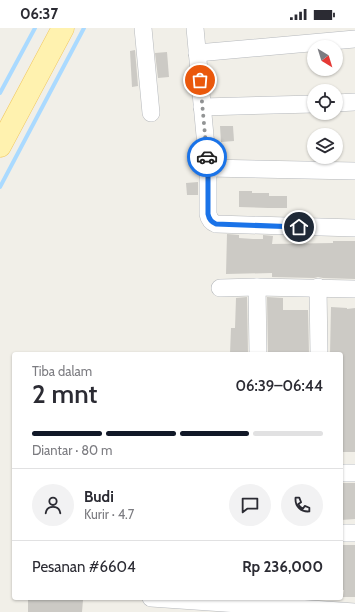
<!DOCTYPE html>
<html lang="id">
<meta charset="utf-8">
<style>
:root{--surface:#fff;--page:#f2f2f3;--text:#2b2b33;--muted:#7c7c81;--line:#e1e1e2;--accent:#111827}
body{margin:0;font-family:Cabin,sans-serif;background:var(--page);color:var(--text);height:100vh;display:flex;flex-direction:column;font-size:15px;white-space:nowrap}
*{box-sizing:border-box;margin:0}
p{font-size:13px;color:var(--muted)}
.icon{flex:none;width:22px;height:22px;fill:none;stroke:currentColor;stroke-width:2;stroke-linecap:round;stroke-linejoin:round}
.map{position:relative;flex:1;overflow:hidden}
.panel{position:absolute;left:12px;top:324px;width:331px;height:248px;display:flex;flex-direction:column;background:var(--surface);border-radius:4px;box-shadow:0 1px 3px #0004}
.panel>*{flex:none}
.needle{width:26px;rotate:142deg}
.controls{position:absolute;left:307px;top:12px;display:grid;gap:8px}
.controls a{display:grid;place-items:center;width:36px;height:36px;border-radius:50%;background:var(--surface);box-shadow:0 1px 3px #0004;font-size:20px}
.pin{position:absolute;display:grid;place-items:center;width:34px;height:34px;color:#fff;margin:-17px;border:2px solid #fff;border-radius:50%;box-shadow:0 1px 4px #0007}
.courier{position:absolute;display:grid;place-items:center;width:40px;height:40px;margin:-20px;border:3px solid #1a73e8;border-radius:50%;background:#fff;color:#222;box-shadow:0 1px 5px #0007}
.headline em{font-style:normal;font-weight:600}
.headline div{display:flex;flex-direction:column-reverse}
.headline{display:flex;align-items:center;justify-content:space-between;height:68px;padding:0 20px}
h1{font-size:26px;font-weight:600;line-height:30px}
.bar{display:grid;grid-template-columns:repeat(4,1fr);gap:6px 4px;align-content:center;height:48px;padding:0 20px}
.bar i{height:5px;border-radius:3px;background:var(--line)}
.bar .active{background:var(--accent)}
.bar p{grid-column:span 4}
.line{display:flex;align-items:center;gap:10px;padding:0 20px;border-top:1px solid var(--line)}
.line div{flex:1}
.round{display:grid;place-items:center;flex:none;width:42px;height:42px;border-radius:21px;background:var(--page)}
.status{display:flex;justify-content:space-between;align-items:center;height:28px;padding:0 20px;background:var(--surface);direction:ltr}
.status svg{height:11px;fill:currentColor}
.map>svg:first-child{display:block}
</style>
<div class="status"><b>06:37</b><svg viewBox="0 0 49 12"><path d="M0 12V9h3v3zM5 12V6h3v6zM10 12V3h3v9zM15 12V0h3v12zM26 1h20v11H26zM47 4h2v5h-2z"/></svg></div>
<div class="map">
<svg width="355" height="584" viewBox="0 0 355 584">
<rect width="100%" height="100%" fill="#f1efe8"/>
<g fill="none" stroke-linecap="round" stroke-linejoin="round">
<g stroke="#aadaff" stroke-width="4">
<polyline points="0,65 35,0"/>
<polyline points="0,159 84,0"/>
</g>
</g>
<g fill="#cccac5">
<polygon points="135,22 138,58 132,59 130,23"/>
<polygon points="167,24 169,49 158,50 155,25"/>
<polygon points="220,98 233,98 234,113 221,114"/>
<polygon points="198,154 198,167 187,167 186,155"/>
<polygon points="239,163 252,163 252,165 269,165 269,168 287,168 287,180 268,180 239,179"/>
<polygon points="227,206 239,207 239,210 253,211 263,211 263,207 273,208 272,216 333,215 333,213 355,213 355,251 323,250 318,249 314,250 272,249 272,245 226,246"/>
<polygon points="247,269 248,326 230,326 231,300 235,300 236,270"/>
<polygon points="267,269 283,270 283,282 308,282 309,326 268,326"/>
<polygon points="331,279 347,280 347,281 355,280 355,424 341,424 341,326 330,326"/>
<polygon points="341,455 355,455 355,491 341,492"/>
<polygon points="341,517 355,517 355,569 343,569 344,562 341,562"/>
<polygon points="28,570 46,570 46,571 83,572 82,584 28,584"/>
</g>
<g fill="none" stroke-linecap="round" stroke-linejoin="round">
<g stroke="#b5b8bc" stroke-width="18">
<g id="minor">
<polyline points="143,0 151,85"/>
<path d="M195 0 208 140V186C209 191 211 194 216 196L355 200"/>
<polyline points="197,25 355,11"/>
<polyline points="336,75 355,74"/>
<polyline points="202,79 314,76"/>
<polyline points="208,140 355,143"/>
<polyline points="257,259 258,326"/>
<polyline points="318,259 319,326"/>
<polyline points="220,260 257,259 355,261"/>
<polyline points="341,445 355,445"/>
<polyline points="341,505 355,505"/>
<polyline points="151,570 355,584"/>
</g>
</g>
<g stroke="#f2c960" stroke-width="23">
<polyline id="major" points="0,118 63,0"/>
</g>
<use href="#minor" stroke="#fff" stroke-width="17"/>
<use href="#major" stroke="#fff2af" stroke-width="22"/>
</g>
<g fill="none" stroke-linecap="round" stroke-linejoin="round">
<polyline stroke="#929495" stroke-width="4" stroke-dasharray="0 7.2" points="200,52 207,129"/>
<path stroke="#1a73e8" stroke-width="5" d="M207 129 208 140V186C209 191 211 194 216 196L299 199"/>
</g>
</svg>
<div class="controls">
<a><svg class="needle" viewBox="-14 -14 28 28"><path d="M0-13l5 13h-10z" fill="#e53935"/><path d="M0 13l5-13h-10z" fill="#7c7c81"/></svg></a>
<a><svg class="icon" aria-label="locate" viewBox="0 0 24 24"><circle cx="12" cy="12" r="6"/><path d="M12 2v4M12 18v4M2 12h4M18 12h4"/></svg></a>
<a><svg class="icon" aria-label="layers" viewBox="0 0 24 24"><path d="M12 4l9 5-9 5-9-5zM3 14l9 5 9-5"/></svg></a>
</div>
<div class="pin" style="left:200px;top:52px;background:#ea580c"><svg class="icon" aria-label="bag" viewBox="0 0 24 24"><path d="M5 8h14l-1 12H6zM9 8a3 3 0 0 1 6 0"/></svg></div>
<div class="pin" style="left:299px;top:199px;background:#1f2937"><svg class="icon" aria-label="home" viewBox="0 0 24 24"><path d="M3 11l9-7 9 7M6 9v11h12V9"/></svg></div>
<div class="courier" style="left:207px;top:129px"><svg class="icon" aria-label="car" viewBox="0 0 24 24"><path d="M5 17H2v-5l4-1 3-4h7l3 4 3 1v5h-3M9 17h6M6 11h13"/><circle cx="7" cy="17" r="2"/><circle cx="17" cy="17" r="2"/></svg></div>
<section class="panel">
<div class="headline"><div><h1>2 mnt</h1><p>Tiba dalam</p></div><em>06:39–06:44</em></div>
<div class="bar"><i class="active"></i><i class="active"></i><i class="active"></i><i></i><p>Diantar · 80 m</p></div>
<div class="line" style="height:72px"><a class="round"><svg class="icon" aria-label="person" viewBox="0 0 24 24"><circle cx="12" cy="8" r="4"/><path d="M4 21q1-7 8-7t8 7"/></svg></a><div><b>Budi</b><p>Kurir · 4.7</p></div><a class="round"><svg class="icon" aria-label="chat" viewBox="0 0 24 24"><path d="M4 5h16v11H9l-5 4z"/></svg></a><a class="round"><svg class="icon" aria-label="phone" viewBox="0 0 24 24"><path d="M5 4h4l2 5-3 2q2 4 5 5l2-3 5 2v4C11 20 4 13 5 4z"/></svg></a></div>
<div class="line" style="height:52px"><div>Pesanan #6604</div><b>Rp 236,000</b></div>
</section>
</div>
